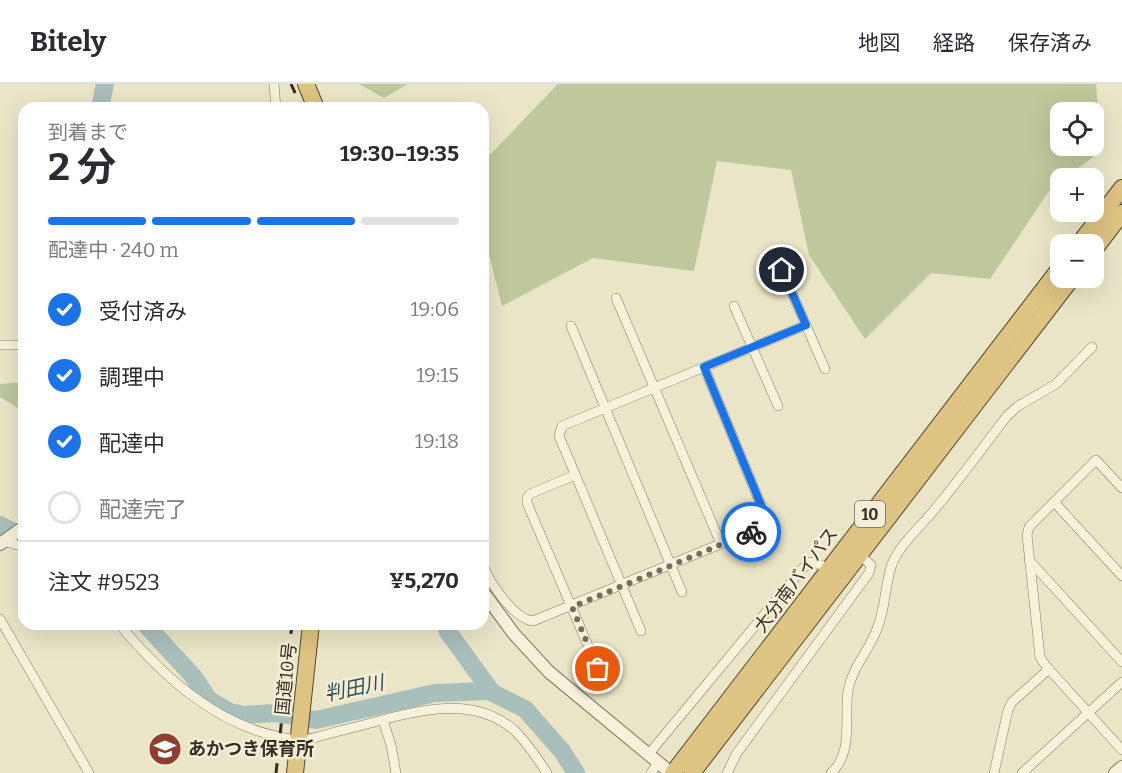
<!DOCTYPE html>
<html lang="ja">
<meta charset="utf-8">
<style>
:root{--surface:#fff;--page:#f2f2f3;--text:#2b2b33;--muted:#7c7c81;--line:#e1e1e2;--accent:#1a73e8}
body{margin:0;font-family:Bitter,"Noto Sans JP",serif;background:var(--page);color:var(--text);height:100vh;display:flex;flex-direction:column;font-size:22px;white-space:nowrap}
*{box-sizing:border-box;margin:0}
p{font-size:20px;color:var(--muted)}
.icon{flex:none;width:33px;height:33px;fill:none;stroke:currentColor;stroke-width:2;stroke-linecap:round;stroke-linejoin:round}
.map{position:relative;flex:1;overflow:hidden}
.sheet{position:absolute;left:18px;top:18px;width:471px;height:528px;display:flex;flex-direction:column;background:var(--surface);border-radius:18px;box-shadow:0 6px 24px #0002}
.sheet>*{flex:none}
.buttons{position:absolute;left:1050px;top:18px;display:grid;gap:12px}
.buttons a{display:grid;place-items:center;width:54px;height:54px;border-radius:12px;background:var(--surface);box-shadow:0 6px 24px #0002;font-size:30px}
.pin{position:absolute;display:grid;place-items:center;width:51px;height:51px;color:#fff;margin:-26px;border:3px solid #fff;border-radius:50%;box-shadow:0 2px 6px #0007}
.courier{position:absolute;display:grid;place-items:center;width:60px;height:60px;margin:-30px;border:4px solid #1a73e8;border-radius:50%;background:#fff;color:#222;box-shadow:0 2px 8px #0007}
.summary em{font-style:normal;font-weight:700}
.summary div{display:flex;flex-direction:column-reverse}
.summary{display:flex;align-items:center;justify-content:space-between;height:102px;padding:0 30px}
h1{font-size:39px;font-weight:700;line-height:45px}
.bar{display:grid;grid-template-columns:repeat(4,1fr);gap:9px 6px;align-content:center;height:72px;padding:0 30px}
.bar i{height:8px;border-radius:4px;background:var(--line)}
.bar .current{background:var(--accent)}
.bar p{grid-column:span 4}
.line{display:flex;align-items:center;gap:15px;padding:0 30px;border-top:2px solid var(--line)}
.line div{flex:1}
ol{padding:0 30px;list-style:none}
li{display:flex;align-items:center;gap:18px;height:66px}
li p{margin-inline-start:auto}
li .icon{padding:6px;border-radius:50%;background:var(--accent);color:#fff;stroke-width:4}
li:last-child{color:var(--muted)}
li i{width:33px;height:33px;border:3px solid var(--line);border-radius:50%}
header{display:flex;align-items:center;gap:36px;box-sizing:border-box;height:84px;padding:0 30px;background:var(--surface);border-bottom:2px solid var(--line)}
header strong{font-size:28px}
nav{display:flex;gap:33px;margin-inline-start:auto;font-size:21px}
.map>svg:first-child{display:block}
</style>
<header>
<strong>Bitely</strong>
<nav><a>地図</a><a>経路</a><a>保存済み</a></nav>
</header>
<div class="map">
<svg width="1122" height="689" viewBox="0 0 1122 689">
<rect width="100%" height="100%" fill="#ebe5c8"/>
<g fill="#bec89c" fill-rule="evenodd">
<polygon points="359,0 408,0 384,14"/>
<path d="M558 0H1096L1101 67 1065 94H1060V98L1049 107 990 195 931 189 865 255 809 171 791 86 717 77 694 187 593 174 502 222 490 174 483 167V78ZM1094 28V62H1060V28Z"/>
<polygon points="24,298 24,328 0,313 0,300"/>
</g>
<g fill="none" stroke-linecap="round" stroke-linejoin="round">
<g stroke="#a9bfbb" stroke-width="18">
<polyline points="100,24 105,0"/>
<polyline points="0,441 24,453"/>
<polyline points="145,540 193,592 209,616 230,628 244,631 275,629 316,636 435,609 489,607 525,625 562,667 576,689"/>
<polyline points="445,540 448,548 491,607"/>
</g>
<g stroke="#85785e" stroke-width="10">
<g id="minor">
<polyline points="274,0 276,24"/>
<polyline points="782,186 825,285"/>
<polyline points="616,214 721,460"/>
<polyline points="734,222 778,322"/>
<polyline points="571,242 682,508"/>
<polyline points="0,261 24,261"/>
<polyline points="575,391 530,410 527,414 527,419 598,585"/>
<polyline points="1122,404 1096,376 1029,443 1027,451 1040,573 1046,582 1122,666"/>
<polyline points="1054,418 1122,492"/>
<polyline points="4,457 24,463"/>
<polyline points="1029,476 1122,578"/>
<path d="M483 481C489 498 514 535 533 537L757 445 760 437 761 421 704 283"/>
<polyline points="0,535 89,689"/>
<path d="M119 540C160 589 212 638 276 652 283 653 291 656 298 656 313 656 329 649 343 646 397 634 465 604 514 646 527 658 537 674 547 689"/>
<polyline points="641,547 559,352 562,342 806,241"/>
<polyline points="383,636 391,661 396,689"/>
<polyline points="648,671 802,485 811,478 819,480 828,485"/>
<polyline points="651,689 658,679"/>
<polyline points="727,689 737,669 869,489 871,481 859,470"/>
<path d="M831 689C854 668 844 634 848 607 852 583 869 567 877 545 885 526 885 503 891 483 899 460 920 444 935 425 960 395 983 363 1007 332L1018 322 1056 300 1092 263"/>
<polyline points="994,689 1008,626 1012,618 1049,585"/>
<polyline points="1022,689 1122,598"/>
</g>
</g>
<g stroke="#85785e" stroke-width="14">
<g id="tertiary">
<polyline points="0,460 24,443"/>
<polyline points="483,508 514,550 549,588 671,689"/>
<polyline points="1115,689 1122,683"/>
</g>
</g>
<g stroke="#544632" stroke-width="18">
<g id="trunk">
<polyline points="306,0 316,24"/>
<polyline points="1079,160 1122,104"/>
<polyline points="1094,166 1122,129"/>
<polyline points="295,689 311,540"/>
<polyline points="673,689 1060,184"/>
<polyline points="692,689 1072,194"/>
</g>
</g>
<use href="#minor" stroke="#f6f1db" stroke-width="9"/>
<use href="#tertiary" stroke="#f6f1db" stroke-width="12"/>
<use href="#trunk" stroke="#dec482" stroke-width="16"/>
<g stroke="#372e21" stroke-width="3" stroke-dasharray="10 10" stroke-linecap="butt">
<polyline points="291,0 302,24"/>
<polyline points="276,689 292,540"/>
</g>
</g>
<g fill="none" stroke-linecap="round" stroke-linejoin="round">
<polyline stroke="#766e5b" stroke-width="6" stroke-dasharray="0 10.8" points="598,585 572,523 751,448"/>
<polyline stroke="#1a73e8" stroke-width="8" points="751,448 757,445 760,437 761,421 704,283 806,241 782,186"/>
</g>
<defs>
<g id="school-disc" transform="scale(1.725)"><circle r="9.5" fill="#903d33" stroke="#f3eed7"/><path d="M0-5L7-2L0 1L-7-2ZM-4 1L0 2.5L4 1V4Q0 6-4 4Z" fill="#fff"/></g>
</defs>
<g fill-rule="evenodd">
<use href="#school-disc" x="165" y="665"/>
</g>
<g text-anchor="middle" stroke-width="5" stroke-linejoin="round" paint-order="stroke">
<rect fill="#f3eed7" stroke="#6f6858" stroke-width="1.5" x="855" y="417" width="30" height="26" rx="4.5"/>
<g font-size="16" font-weight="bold" fill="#372e21">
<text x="870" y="436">10</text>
</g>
<g font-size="18" fill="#372e21" stroke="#f3eed7">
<text transform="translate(796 496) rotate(-53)" y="6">大分南バイパス</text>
<text transform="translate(286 595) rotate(-84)" y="6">国道10号</text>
</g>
<g font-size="18" font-weight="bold" fill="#372e21" stroke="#f3eed7" text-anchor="start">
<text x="188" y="671">あかつき保育所</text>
</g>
<g font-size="20" font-style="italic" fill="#315455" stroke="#f3eed7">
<text transform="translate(354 604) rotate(-12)" y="7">判田川</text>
</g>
</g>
</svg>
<div class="buttons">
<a><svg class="icon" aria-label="locate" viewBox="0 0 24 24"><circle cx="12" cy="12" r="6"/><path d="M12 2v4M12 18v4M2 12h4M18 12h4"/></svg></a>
<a>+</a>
<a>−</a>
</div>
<div class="pin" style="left:598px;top:585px;background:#ea580c"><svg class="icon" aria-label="bag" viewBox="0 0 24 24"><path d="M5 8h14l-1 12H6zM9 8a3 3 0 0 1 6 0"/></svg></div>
<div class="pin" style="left:782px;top:186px;background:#1f2937"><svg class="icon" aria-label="home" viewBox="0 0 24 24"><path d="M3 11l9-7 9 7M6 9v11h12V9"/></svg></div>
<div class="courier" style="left:751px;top:448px"><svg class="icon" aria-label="bike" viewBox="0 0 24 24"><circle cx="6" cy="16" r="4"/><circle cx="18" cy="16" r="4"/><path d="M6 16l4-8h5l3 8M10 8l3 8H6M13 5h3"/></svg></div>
<section class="sheet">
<div class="summary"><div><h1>2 分</h1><p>到着まで</p></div><em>19:30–19:35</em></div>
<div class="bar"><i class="current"></i><i class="current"></i><i class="current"></i><i></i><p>配達中 · 240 m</p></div>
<ol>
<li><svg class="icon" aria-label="check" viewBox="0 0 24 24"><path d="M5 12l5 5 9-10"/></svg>受付済み<p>19:06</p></li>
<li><svg class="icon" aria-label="check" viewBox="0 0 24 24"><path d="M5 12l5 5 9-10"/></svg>調理中<p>19:15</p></li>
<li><svg class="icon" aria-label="check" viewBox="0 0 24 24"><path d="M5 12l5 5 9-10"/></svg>配達中<p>19:18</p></li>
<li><i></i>配達完了</li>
</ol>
<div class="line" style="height:78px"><div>注文 #9523</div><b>¥5,270</b></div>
</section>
</div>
